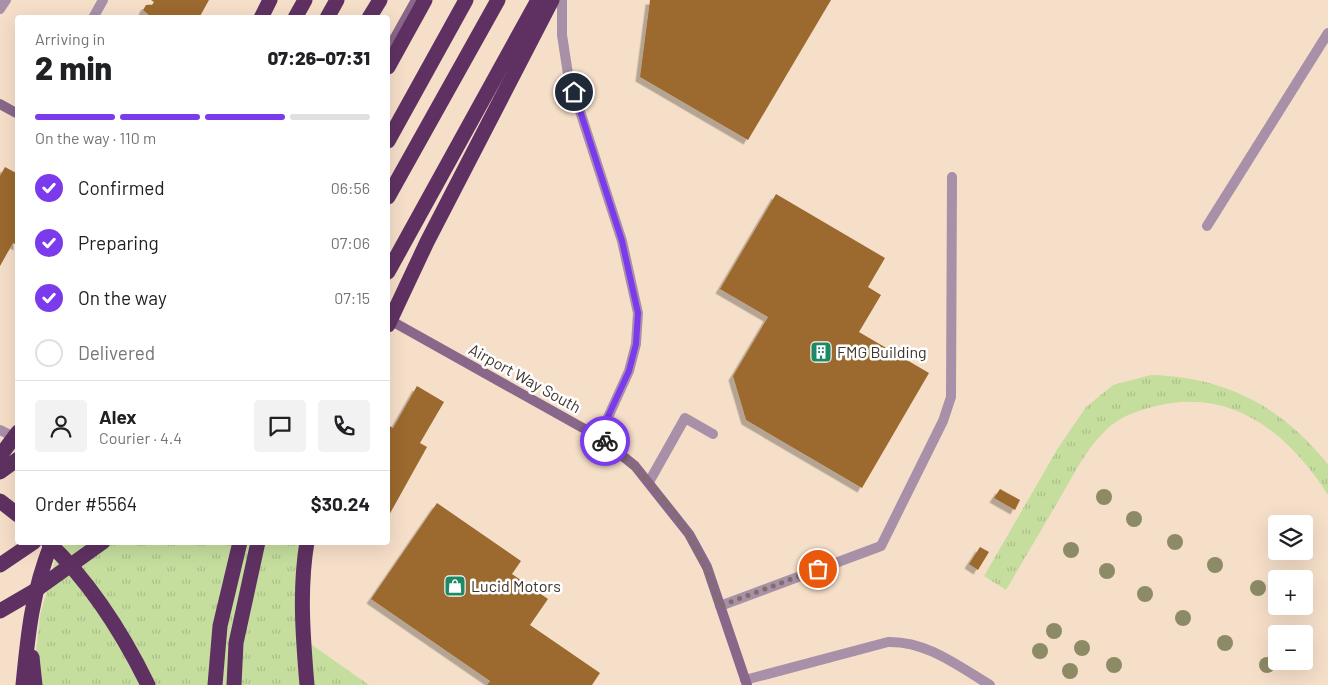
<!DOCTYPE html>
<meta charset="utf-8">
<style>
:root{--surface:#fff;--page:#f2f2f2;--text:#202124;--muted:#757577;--line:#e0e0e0;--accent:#7c3aed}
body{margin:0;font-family:Barlow,sans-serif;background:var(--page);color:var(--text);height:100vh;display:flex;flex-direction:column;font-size:19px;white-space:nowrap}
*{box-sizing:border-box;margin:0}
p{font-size:16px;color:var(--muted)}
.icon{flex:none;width:28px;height:28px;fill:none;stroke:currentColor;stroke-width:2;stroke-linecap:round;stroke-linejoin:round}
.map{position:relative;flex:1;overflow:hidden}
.details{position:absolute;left:15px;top:15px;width:375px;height:530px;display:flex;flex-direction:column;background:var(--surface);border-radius:5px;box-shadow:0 5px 20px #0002}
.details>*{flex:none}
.tools{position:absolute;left:1268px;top:515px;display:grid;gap:10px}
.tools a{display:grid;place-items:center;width:45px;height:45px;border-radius:5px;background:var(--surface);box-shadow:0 5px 20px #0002;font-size:25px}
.pin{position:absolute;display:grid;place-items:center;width:42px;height:42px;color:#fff;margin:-21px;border:2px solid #fff;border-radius:50%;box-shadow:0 1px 5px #0007}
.courier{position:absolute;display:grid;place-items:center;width:50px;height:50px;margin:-25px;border:4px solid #7c3aed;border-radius:50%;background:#fff;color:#222;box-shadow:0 1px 6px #0007}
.headline em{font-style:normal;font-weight:800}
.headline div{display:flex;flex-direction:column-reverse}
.headline{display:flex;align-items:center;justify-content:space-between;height:85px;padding:0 20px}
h1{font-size:32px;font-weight:800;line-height:38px}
.bar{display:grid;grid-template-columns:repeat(4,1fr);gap:8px 5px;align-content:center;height:60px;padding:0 20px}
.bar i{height:6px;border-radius:4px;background:var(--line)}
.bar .current{background:var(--accent)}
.bar p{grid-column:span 4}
.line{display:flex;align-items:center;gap:12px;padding:0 20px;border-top:1px solid var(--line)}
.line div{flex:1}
.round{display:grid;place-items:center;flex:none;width:52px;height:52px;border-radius:5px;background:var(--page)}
ol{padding:0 20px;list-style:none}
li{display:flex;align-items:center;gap:15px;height:55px}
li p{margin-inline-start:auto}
li .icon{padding:5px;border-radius:50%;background:var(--accent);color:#fff;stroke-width:4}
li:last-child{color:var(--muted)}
li i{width:28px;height:28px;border:2px solid var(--line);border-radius:50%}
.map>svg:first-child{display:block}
</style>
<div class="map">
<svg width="1328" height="685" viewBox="0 0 1328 685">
<defs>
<pattern id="grass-tufts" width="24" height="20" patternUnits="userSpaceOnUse" patternTransform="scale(1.25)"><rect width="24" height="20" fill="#c5de9e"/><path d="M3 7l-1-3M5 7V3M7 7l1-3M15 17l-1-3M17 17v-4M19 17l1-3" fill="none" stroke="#aabf88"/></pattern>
<filter id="shadow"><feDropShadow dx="-4.5" dy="4.5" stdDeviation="0" flood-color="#0004"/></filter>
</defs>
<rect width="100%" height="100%" fill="#f6dfc9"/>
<g fill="url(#grass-tufts)">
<path d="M1151 375C1224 377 1280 405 1326 462L1328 465V495C1290 435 1233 387 1157 406 1139 410 1120 416 1106 430 1086 449 1074 474 1060 498 1042 529 1024 559 1006 590L984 576 1058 448 1086 407 1113 385Z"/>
<polygon points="60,542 310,543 305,640 369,685 32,685 40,616"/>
</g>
<g fill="#9c692f" filter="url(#shadow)">
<polygon points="151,0 209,0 199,18 152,18 143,10 146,5 152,5 154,2"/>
<polygon points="650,0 831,0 748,140 640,77"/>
<polygon points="5,167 18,174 18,246 13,243 0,266 0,176"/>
<polygon points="776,194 885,258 868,287 881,295 859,332 929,373 862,488 746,420 733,376 768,317 720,289"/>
<polygon points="417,386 444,402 420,443 427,447 388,517 388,425 393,428"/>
<polygon points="1000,489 1020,500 1015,510 994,498"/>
<polygon points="437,503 521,561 512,574 548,599 530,625 600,673 592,685 487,685 490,681 371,599"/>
<polygon points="980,547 989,552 978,570 969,564"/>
</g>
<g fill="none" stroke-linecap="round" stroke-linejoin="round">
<g stroke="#a790a8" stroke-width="10">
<polyline points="0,9 6,0"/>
<polyline points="1207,226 1328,33"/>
<polyline points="0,430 8,434"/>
<polyline points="649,482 685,418 713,434"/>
<polyline points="720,606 881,546 943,421 951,397 952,177"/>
<path d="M745 680 888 642C927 641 958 666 990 685"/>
</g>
<g stroke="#a790a8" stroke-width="10">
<polyline points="562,0 562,35 568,74 622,241 638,313 636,344 629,371 599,437"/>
<polyline points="93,18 103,0"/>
</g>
<g stroke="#89678a" stroke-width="10">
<polyline points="388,50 416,0"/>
<polyline points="0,104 18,114"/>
<polyline points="388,319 599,437 635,466 689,534 707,567 747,685"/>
</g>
<g stroke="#5f3162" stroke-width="15">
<polyline points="261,18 270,0"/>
<polyline points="295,18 305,0"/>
<polyline points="327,18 337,0"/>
<polyline points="369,18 380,0"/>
<polyline points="388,67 425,0"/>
<polyline points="388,141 466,0"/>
<polyline points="388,197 498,0"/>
<polyline points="388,272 538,0"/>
<polyline points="0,456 18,432"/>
<polyline points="0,472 18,459"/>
<polyline points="0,501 18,515"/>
<path d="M307 542C299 589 303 638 307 685"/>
<polyline points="0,565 34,542"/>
<polyline points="32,657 35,685"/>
<path d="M23 685C28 633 32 592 52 542"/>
<polyline points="215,685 220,626 240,542"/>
<polyline points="234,685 236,643 258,542"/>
</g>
<g stroke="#5f3162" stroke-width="15">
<polyline points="388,325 427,242 552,0"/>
<path d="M48 542C90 582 123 634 148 685"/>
<polyline points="0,611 36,590 103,542"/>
</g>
</g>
<g fill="#8c8b65">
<circle cx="1104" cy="497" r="8"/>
<circle cx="1134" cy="519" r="8"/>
<circle cx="1175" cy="542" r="8"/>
<circle cx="1071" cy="550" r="8"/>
<circle cx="1215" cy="565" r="8"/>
<circle cx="1107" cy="571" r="8"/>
<circle cx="1258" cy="588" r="8"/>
<circle cx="1145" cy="594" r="8"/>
<circle cx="1183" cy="618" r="8"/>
<circle cx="1054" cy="631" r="8"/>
<circle cx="1225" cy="643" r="8"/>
<circle cx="1082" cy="648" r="8"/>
<circle cx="1040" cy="651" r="8"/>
<circle cx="1114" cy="665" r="8"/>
<circle cx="1267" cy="665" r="8"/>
<circle cx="1070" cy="671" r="8"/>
</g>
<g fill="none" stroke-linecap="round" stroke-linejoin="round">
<path stroke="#7e7064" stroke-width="5" stroke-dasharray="0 9" d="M605 441C663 489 696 535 720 606L818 569"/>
<polyline stroke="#7c3aed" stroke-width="6" points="574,92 622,241 638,313 636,344 629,371 599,436 605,441"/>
</g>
<defs>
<g id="building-square" transform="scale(1.125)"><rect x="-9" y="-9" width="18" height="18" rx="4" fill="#1f8965" stroke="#fff"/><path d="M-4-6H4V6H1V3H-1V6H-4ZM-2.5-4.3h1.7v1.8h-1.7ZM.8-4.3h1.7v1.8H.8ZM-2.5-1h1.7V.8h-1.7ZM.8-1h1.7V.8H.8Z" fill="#fff"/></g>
<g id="shop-square" transform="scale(1.125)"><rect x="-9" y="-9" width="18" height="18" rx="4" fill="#1f8965" stroke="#fff"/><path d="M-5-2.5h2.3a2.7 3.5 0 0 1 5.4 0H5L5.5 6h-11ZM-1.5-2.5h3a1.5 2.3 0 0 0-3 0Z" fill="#fff"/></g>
</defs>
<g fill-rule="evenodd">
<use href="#building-square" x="821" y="352"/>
<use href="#shop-square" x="455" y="586"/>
</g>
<g text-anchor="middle" stroke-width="5" stroke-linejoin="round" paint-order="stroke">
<g font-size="16" fill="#3e352d" stroke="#fff" text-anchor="start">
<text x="837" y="358">FMG Building</text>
<text x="471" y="592">Lucid Motors</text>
</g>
<g font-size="16" fill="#3e352d" stroke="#fff">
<text transform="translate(525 378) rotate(29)" y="6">Airport Way South</text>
</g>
</g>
</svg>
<div class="tools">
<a><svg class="icon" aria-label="layers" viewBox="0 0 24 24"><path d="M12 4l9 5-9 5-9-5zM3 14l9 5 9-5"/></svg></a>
<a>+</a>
<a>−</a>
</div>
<div class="pin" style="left:818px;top:569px;background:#ea580c"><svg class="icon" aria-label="bag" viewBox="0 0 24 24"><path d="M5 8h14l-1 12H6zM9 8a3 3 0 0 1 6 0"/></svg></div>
<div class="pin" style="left:574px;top:92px;background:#1f2937"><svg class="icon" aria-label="home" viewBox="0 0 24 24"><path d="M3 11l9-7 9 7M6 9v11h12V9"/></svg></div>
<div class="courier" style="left:605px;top:441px"><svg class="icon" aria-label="bike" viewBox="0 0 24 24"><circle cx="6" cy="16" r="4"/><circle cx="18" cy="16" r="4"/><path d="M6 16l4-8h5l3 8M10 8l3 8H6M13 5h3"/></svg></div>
<section class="details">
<div class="headline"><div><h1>2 min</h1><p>Arriving in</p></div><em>07:26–07:31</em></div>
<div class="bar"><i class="current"></i><i class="current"></i><i class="current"></i><i></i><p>On the way · 110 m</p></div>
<ol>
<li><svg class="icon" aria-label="check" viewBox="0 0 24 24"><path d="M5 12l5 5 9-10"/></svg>Confirmed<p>06:56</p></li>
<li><svg class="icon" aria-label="check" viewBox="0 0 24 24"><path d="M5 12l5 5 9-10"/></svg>Preparing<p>07:06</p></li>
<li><svg class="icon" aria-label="check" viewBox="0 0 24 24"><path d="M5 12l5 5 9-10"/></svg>On the way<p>07:15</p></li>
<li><i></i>Delivered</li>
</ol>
<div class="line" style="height:90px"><a class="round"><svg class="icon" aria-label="person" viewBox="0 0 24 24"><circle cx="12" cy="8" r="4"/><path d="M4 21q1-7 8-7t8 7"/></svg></a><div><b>Alex</b><p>Courier · 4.4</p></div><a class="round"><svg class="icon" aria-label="chat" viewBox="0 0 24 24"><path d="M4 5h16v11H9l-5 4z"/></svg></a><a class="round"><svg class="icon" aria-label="phone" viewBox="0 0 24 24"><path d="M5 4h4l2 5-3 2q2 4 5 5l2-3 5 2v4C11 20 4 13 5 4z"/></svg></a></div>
<div class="line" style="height:65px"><div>Order #5564</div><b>$30.24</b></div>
</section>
</div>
